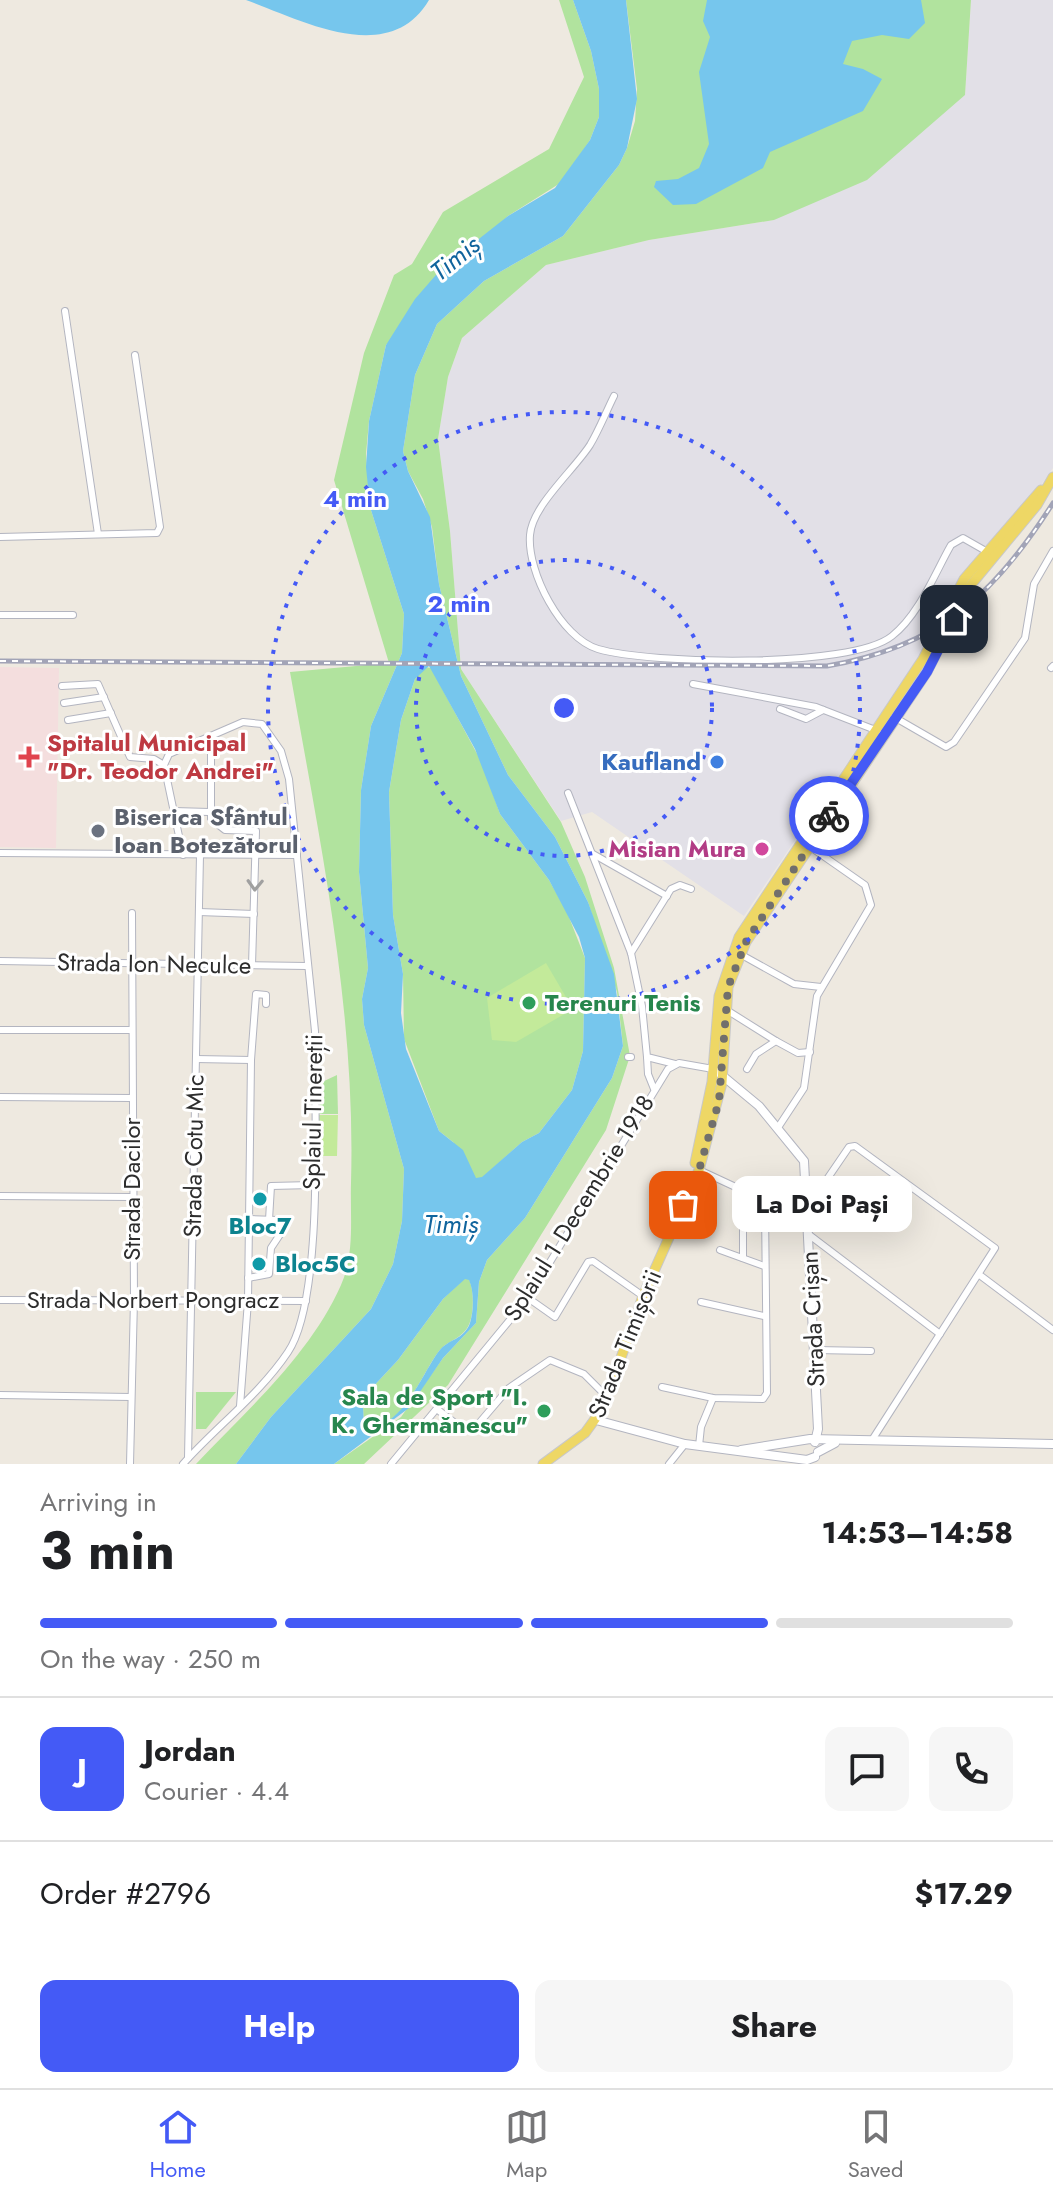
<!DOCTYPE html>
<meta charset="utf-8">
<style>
:root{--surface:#fff;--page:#f6f6f6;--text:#202124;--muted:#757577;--line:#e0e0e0;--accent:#445af6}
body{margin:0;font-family:Jost,sans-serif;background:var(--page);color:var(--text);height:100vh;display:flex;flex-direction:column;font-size:30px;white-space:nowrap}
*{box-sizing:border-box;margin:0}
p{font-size:26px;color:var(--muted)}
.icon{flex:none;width:44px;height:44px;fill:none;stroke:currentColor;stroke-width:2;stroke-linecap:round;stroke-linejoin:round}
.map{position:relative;height:1464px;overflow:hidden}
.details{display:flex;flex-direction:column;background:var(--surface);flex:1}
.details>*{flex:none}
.pin{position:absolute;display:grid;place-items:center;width:68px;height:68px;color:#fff;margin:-34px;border-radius:16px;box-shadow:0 4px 12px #0006}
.courier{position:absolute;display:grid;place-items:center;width:80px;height:80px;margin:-40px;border:6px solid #445af6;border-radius:50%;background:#fff;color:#222;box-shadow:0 2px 10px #0007}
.bubble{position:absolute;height:56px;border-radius:16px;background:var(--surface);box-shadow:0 8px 32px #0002;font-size:26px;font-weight:700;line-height:56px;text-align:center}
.overview em{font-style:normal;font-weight:700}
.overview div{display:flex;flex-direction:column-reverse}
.overview{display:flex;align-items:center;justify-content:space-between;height:136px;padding:0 40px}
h1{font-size:52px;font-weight:700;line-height:60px}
.bar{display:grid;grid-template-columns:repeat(4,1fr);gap:12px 8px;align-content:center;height:96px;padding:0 40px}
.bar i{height:10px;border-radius:6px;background:var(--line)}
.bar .active{background:var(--accent)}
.bar p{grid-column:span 4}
.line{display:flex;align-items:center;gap:20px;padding:0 40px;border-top:2px solid var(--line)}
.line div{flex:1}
.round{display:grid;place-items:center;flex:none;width:84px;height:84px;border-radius:16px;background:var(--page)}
.primary-button{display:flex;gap:16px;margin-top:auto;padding:16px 40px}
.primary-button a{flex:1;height:92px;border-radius:16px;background:var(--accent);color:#fff;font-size:32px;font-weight:700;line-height:92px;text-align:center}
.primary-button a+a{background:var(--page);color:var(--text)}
.tabs{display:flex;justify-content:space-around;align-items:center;height:112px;border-top:2px solid var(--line);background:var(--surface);font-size:22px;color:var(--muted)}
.tabs a{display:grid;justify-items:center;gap:4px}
.tabs .active{color:var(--accent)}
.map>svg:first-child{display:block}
</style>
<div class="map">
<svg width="1053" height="1464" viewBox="0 0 1053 1464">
<rect width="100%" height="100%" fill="#eee9e0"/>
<polygon fill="#e2e0e7" points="971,0 1053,0 1053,468 912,667 744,916 592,812 561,821 461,669 450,531 438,439 448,377 462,338 546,265 649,240 774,220 965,95"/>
<polygon fill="#f4dede" points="0,667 59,668 56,848 0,847"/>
<g fill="#b1e39e">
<path d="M559 0H573L591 51 599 89V117L590 140 562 182 508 216 481 241 386 345 369 421 366 454 370 507 404 614 402 653 371 726 361 790 359 872 368 968 362 999 364 1025 404 1169 402 1221 393 1264 371 1309 271 1417 236 1464H196C247 1410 310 1355 341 1285 355 1254 350 1217 351 1183 356 1010 320 842 290 672L389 663 334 480 364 353 394 275 412 264 443 212 549 149 584 77Z"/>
<polygon points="626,0 971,0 965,95 867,180 774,220 649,240 546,265 462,338 448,377 438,439 450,531 461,669 561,822 585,877 614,968 630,1056 606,1130 448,1385 364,1464 334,1464 401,1417 443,1358 476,1323 479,1282 487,1260 525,1218 612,1078 623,1046 617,992 588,902 555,837 508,775 461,676 439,584 432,527 423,499 408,471 403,451 415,375 437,324 484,281 563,236 619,165 627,148 635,121 637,89"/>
<polygon points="425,667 431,668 482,763 500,814 549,880 567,912 585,958 583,1051 572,1090 539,1133 522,1142 482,1178 475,1178 453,1142 439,1131 404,1039 403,974 393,915 389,792 401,720 415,679"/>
<polygon points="337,1075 338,1114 319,1114 322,1082"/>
<path d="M465 1278 469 1279C474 1291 474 1310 470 1322 464 1339 449 1339 439 1351 421 1374 402 1433 364 1426L363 1406 370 1390 398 1360 443 1299Z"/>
<polygon points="196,1392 236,1392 206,1429 196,1429"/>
</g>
<g fill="#c3ea9a">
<polygon points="546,963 573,1009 516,1042 492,1040 487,998"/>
<polygon points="318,1115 338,1115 337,1156 318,1156"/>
</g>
<g fill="#76c6ed" fill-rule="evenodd">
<path d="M246 0H429C389 68 301 20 246 0Z"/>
<path d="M573 0H626L637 99 627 148 619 165 563 236 484 281 437 324 415 375 403 451 408 471 430 517 439 584 461 676 508 775 555 837 588 902 614 974 623 1046 612 1078 525 1218 487 1260 479 1282 476 1323 443 1358 409 1408 334 1464H236L271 1417 371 1309 393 1264 402 1221 404 1169 364 1025 362 999 368 968 359 872 361 790 371 726 402 653 404 614 370 507 366 467 369 421 386 345 415 299 442 268 508 216 555 188 590 140 599 117V89L591 51ZM429 666 475 749 500 814 549 880 579 937 585 958 583 1051 572 1090 539 1133 522 1142 482 1177 476 1178 463 1150 439 1131 406 1049 401 1013 403 974 393 915 389 792 401 720 415 679ZM465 1279 469 1280C474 1291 474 1310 470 1323 464 1340 448 1339 439 1351 422 1373 401 1433 364 1426L363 1406 370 1390 398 1360 443 1299Z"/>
<polygon points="707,0 921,0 925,23 909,39 882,35 852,41 843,64 863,69 882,79 863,111 770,152 763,168 696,204 673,205 654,187 656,181 678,179 699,168 709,144 699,72 710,37 703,21"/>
</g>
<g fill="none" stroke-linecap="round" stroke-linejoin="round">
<g stroke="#b3b5c0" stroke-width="8">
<g id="street">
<polyline points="65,311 98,534"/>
<path d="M614 396C606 412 599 430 590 445 574 470 532 506 530 535 527 572 561 638 598 649 650 664 851 669 892 636 919 615 935 573 951 545L963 538 991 554"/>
<polyline points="0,537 157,533 160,527 135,355"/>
<polyline points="0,615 73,615"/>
<polyline points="1051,668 1053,666"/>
<polyline points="693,684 816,707 878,731"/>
<polyline points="62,686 98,684 130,757 154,759 164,765"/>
<polyline points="64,703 104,697"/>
<polyline points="780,709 806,719 823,710"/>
<polyline points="894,717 946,747 954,742 1025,638 1034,584 1053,551"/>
<polyline points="68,720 111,713"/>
<polyline points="211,736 211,819 225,830 256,831 252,965"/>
<polyline points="568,793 631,953 642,1006 647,1057 675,1064"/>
<polyline points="174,811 209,812"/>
<polyline points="0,853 297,855"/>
<polyline points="593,854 667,896"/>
<polyline points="199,912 254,914"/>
<polyline points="631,953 671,889 680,885 691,889"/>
<polyline points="740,954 794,984 821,987"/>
<polyline points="0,961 307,966"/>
<polyline points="725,1009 776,1041"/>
<polyline points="0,1030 131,1030"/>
<polyline points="628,1057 631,1057"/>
<polyline points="647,1057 648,1074 654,1089"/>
<polyline points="196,1059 251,1060"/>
<polyline points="747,1069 756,1054 776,1041 798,1053 810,1052"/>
<polyline points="0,1097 132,1098"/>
<polyline points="779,1126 804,1088 817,996 871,905 865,885 809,846"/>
<polyline points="0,1196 131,1197"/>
<polyline points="808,1207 849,1147 855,1146 995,1248 872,1440"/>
<polyline points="743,1213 743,1258"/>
<polyline points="269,1220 271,1186 312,1185"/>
<polyline points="808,1234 940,1334"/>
<polyline points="720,1250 764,1266"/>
<polyline points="981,1276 1053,1330"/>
<polyline points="248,1278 269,1274 271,1248 283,1230 277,1220 250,1219"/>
<polyline points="528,1298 555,1317 588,1262 593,1261 643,1296"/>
<polyline points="0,1300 306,1301"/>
<polyline points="701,1302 764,1316"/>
<polyline points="815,1350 871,1351"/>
<polyline points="662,1387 713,1398 763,1399 767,1393 765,1207 757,1197 699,1170"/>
<polyline points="0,1395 131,1397"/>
<polyline points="240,1406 248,1301 251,1060 256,994 266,995 266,1004"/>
<polyline points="438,1410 464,1430 474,1429 509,1388 550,1360 584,1374 607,1397"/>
<polyline points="699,1446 701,1427 713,1398"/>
<polyline points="188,1458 200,855"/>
<polyline points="130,1464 134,1300 132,913"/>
<path d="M183 1464C217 1426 260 1394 288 1352 325 1297 314 1104 315 1031L289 779 281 751 262 724 243 722 169 754 164 765 183 855"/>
<polyline points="391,1464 528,1298 668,1069 679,1063 713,1069"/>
<polyline points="669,1464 685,1444"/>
</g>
</g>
<g stroke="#b3b5c0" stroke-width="10">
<g id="secondary">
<polyline points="718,1072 759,1106 804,1161 818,1429 815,1442"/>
<polyline points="596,1420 685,1444 807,1460 815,1457"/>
<polyline points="741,1450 810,1439 1053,1444"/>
<polyline points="818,1452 835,1443"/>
</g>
</g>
<g stroke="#c8c8c8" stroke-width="11">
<g id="primary">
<polyline points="695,1163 712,1082 719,996 739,937 923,659 964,579 1041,490"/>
<polyline points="543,1464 585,1433 603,1408 643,1296 699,1170 722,1083 728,987 746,942 927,672 970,586 1037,505 1053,477"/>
</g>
</g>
<use href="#street" stroke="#fff" stroke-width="6"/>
<use href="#secondary" stroke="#fff" stroke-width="8"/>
<use href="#primary" stroke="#eed765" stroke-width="9"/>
<g stroke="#a2a4b7" stroke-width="5">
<path id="rail" d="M0 661 827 666C937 647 994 596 1053 503"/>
</g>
<use href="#rail" stroke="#fff" stroke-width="2" stroke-dasharray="6" stroke-linecap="butt"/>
</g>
<defs><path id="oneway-chevron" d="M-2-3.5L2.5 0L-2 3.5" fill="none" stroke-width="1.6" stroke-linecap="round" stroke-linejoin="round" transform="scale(2)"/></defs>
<use stroke="#a0a0a0" href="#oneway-chevron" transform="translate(255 885) rotate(92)"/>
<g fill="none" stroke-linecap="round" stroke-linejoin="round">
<polyline stroke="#716f6c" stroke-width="8" stroke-dasharray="0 14.4" points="683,1205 699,1170 719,1101 728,987 746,942 829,816"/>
<polyline stroke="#445af6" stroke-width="10" points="829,816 927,672 954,619"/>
</g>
<g fill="none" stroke="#445af6" stroke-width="4" stroke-dasharray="4 8">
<circle cx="564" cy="708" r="148"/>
<circle cx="564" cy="708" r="296"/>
</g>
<path fill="#e0444e" stroke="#fff" stroke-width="3" d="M25 745h8v8h8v8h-8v8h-8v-8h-8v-8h8z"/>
<circle fill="#3f7fe0" stroke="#fff" stroke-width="3" cx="717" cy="762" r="8"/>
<circle fill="#6b7280" stroke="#fff" stroke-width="3" cx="98" cy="831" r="8"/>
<circle fill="#d1479c" stroke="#fff" stroke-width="3" cx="762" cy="849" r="8"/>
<g fill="#2e9e5b" stroke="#fff" stroke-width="3">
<circle cx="529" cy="1003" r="8"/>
<circle cx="544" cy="1411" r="8"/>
</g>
<g fill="#0f9aa8" stroke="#fff" stroke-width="3">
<circle cx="260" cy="1199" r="8"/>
<circle cx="259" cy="1264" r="8"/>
</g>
<g text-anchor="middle" stroke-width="6" stroke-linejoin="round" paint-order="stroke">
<g font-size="24" font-weight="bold" fill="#be3a42" stroke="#fff" text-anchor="start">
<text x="47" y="751">Spitalul Municipal<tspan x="47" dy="28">"Dr. Teodor Andrei"</tspan></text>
</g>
<g font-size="24" font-weight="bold" fill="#366cbe" stroke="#fff" text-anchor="end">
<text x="701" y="770">Kaufland</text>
</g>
<g font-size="24" font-weight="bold" fill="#5b616d" stroke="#fff" text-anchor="start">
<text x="114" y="825">Biserica Sfântul<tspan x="114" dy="28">Ioan Botezătorul</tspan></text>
</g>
<g font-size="24" font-weight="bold" fill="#b23c85" stroke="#fff" text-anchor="end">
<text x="746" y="857">Misian Mura</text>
</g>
<g font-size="24" fill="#2d2d2d" stroke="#fff">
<text transform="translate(154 964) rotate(1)" y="8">Strada Ion Neculce</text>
<text transform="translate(313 1112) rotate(-89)" y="8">Splaiul Tinereții</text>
<text transform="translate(194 1156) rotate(-89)" y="8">Strada Cotu Mic</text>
<text transform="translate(132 1189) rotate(-90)" y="8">Strada Dacilor</text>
<text transform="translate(579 1208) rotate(-58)" y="8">Splaiul 1 Decembrie 1918</text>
<text x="153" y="1308">Strada Norbert Pongracz</text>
<text transform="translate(813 1319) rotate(-93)" y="8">Strada Crișan</text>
<text transform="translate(625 1344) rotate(-68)" y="8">Strada Timișorii</text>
</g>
<g font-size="24" font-weight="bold" fill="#27864d" stroke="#fff" text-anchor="start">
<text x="545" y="1011">Terenuri Tenis</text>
<text x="528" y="1405" text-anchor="end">Sala de Sport "I.<tspan x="528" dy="28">K. Ghermănescu"</tspan></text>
</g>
<g font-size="24" font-weight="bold" fill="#0d838f" stroke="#fff">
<text x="260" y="1234">Bloc7</text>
<text x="275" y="1272" text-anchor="start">Bloc5C</text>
</g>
<g font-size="26" font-style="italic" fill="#10649d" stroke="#fff">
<text transform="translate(455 258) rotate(-39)" y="9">Timiș</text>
<text x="451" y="1233">Timiș</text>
</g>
</g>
<circle cx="564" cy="708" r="12" fill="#445af6" stroke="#fff" stroke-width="4"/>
<g font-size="24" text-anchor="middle" font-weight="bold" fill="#445af6" stroke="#fff" stroke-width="6" stroke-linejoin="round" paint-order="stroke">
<text x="355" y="507">4 min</text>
<text x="459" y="612">2 min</text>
</g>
</svg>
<div class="pin" style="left:683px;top:1205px;background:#ea580c"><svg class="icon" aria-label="bag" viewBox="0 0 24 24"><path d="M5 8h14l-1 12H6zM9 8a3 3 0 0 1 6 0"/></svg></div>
<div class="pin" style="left:954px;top:619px;background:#1f2937"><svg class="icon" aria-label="home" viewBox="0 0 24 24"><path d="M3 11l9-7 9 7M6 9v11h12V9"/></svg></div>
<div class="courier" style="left:829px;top:816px"><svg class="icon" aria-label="bike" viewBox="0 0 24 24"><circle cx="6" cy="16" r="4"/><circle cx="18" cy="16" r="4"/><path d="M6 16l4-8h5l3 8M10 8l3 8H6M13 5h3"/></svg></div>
<div class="bubble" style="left:732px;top:1176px;width:180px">La Doi Pași</div>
</div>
<section class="details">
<div class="overview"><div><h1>3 min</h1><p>Arriving in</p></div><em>14:53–14:58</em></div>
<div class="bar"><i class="active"></i><i class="active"></i><i class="active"></i><i></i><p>On the way · 250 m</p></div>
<div class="line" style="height:144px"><b class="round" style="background:var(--accent);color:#fff">J</b><div><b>Jordan</b><p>Courier · 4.4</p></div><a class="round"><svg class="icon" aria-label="chat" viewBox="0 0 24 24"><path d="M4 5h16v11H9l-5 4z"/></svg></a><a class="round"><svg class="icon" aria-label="phone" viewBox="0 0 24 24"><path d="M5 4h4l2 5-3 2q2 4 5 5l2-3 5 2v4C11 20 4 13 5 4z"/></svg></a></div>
<div class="line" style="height:104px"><div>Order #2796</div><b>$17.29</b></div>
<div class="primary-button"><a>Help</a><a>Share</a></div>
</section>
<nav class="tabs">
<a class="active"><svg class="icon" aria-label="home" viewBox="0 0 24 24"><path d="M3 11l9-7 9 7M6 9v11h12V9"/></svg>Home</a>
<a><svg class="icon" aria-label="map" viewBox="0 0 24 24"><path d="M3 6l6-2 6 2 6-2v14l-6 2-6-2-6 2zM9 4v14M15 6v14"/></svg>Map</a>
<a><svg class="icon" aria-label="saved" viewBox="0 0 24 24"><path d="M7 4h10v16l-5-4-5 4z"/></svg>Saved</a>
</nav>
